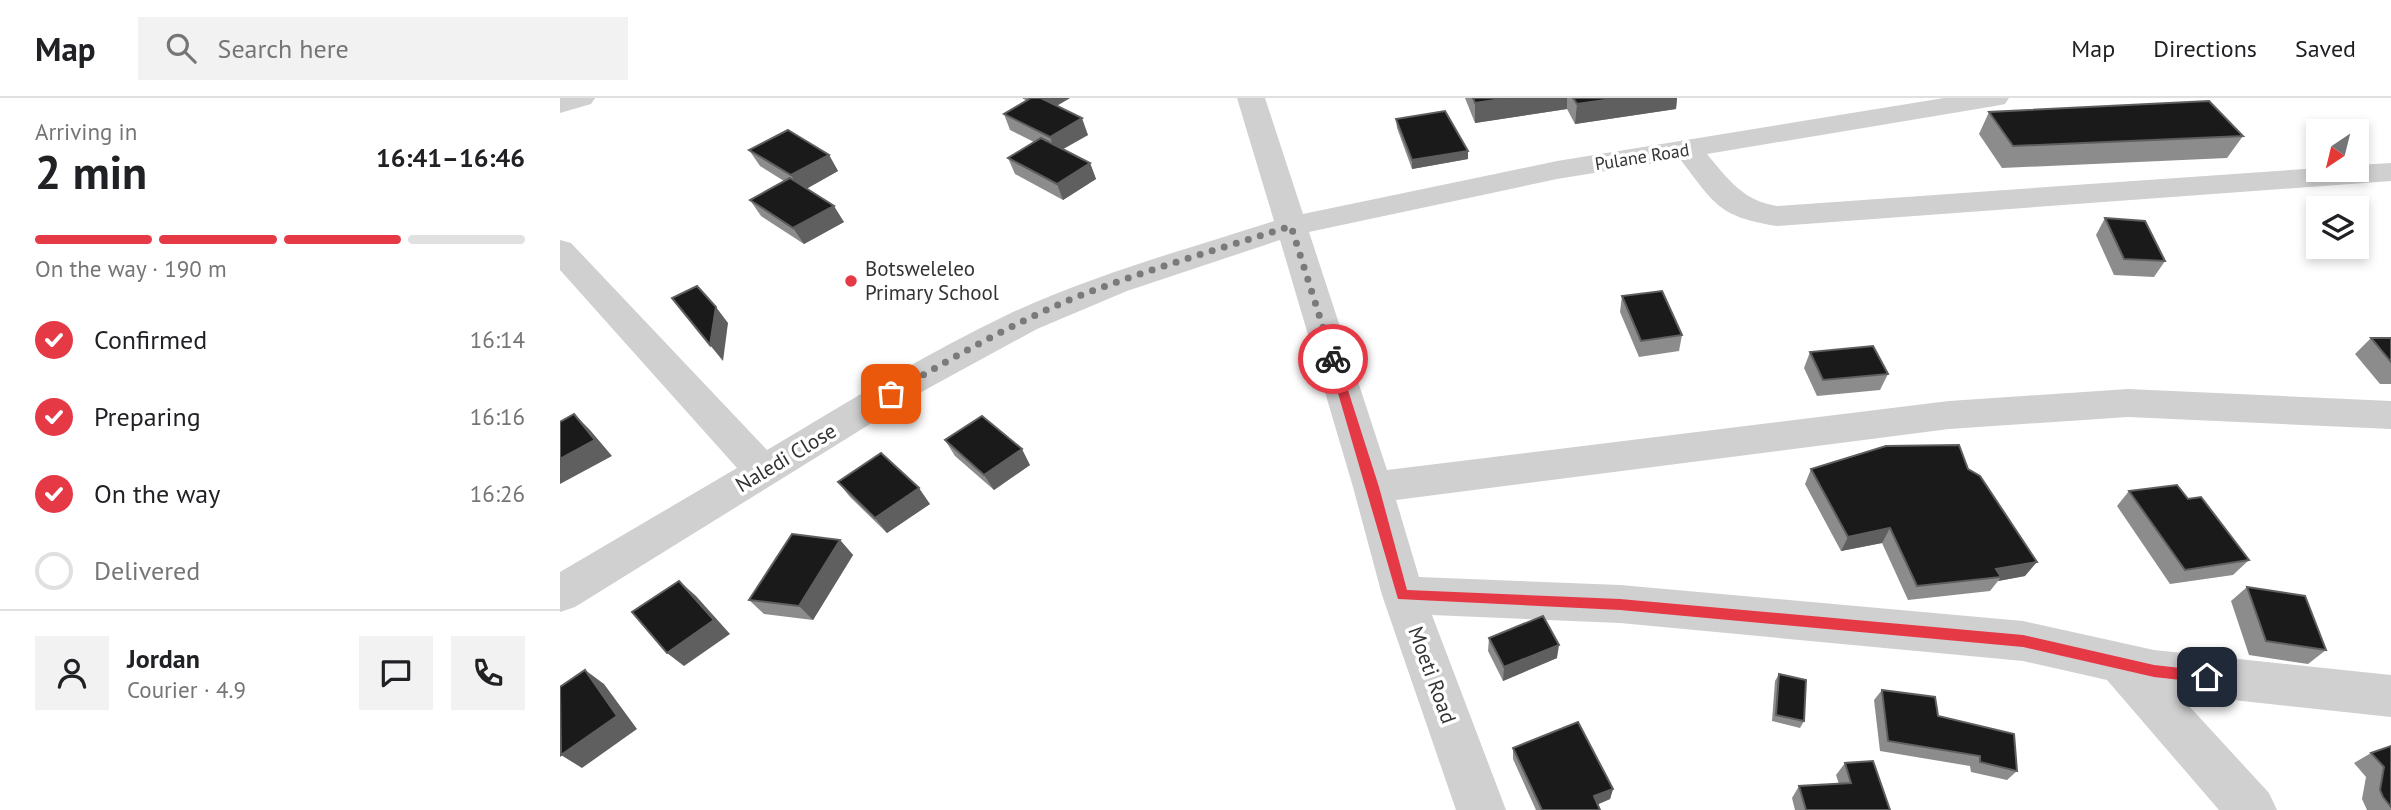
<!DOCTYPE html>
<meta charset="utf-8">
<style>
:root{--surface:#fff;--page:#f2f2f2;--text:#202124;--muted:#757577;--line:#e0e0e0;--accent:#e63946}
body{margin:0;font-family:"PT Sans",sans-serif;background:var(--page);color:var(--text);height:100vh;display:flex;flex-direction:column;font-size:26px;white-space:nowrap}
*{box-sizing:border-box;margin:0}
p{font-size:23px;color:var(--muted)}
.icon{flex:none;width:38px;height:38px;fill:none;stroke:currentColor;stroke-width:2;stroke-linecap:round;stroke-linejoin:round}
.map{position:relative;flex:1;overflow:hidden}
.drawer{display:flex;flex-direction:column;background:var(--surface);width:560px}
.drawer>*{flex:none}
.needle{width:46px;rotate:215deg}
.controls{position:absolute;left:1746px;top:21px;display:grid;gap:14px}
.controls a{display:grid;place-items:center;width:63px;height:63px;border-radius:0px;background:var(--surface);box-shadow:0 4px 10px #0003;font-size:35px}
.pin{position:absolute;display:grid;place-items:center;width:60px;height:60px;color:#fff;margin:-30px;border-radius:14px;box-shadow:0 4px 10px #0006}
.courier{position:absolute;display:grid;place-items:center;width:70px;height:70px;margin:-35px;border:5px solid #e63946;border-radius:50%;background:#fff;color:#222;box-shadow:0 2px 9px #0007}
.overview em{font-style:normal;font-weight:700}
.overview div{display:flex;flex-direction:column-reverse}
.overview{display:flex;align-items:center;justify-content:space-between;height:119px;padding:0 35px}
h1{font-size:46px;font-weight:700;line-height:52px}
.bar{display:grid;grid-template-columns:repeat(4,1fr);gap:10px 7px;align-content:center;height:84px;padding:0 35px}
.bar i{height:9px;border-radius:5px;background:var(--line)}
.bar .active{background:var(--accent)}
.bar p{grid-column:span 4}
.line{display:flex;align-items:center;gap:18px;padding:0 35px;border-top:2px solid var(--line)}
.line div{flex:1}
.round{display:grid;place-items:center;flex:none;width:74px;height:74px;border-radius:0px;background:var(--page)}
ol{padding:0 35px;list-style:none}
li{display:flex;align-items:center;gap:21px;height:77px}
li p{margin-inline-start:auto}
li .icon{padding:7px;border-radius:50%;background:var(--accent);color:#fff;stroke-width:4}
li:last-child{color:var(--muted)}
li i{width:38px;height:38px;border:4px solid var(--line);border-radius:50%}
header{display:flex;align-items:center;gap:42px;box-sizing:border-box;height:98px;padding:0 35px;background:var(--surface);border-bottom:2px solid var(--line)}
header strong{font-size:33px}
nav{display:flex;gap:38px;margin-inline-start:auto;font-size:24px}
.search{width:490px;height:63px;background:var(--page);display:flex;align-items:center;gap:18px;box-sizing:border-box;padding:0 24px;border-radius:0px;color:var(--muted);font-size:26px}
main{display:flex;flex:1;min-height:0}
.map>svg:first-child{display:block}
</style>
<header>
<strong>Map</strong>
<div class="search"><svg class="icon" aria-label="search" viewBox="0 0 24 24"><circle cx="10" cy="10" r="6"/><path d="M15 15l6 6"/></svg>Search here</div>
<nav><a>Map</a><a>Directions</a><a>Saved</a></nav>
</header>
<main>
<section class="drawer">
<div class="overview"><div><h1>2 min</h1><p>Arriving in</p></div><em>16:41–16:46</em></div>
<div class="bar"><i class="active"></i><i class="active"></i><i class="active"></i><i></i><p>On the way · 190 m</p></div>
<ol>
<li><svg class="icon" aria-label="check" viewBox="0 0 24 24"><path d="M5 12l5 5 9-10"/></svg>Confirmed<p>16:14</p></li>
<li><svg class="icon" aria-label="check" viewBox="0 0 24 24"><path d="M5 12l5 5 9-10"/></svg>Preparing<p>16:16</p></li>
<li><svg class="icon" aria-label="check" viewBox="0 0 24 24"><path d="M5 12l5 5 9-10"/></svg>On the way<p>16:26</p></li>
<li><i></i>Delivered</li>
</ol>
<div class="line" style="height:126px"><a class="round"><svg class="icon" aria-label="person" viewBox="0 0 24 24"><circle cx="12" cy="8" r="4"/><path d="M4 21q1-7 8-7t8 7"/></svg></a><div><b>Jordan</b><p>Courier · 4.9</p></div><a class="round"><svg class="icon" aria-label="chat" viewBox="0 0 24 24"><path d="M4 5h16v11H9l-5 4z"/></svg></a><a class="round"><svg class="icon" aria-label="phone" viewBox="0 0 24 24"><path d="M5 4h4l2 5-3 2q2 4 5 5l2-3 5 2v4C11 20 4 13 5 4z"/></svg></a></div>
</section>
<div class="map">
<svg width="1831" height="712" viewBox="0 0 1831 712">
<rect width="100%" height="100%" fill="#fff"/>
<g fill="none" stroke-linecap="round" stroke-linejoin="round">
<g fill="#d0d0d0" fill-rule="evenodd">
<polygon points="0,0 35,0 31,6 0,15"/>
<path d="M677 0H705L743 116 997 63 1384 0H1449L1445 6 1435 8 1147 56C1168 81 1183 103 1217 108L1759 70 1797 72V67L1831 65V83L1217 128C1158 119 1154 105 1120 61L997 81 749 134 827 372 1389 303 1568 291 1831 303V331L1568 319 1389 331 836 402 859 479 1060 487 1463 523 1594 552 1831 577V619L1618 596 1709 695 1717 712H1659L1547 582 1463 563 1060 525 872 517 946 712H896L822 497 793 389 720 142 567 193 477 231 365 292 15 509 0 514V474L177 370 0 172V142L11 145 207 352C288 304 368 254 453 214 537 176 626 151 714 123Z"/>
</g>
</g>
<g fill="#8c8c8c">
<polygon points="462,0 510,0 497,8 528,37 503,51 530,65 536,81 503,102 455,76 448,60 474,44 450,32 444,16 467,3"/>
<polygon points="905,0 1117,0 1116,11 1015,26 1007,11 915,25"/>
<polygon points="1429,14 1683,38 1667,60 1442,70 1419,36"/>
<polygon points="836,21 908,61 852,71 837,30"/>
<polygon points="189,52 269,57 278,73 247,90 284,124 244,146 201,118 190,102 224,83 200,68"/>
<polygon points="1545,120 1605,163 1594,179 1554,177 1536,137"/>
<polygon points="1062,198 1122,237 1119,253 1079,259 1060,214"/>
<polygon points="1811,240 1831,240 1831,286 1820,286 1795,256"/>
<polygon points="1250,254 1328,276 1320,292 1257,298 1244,270"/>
<polygon points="385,342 470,367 434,392 395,358"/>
<polygon points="1251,371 1408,371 1465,478 1438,483 1430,493 1348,502 1322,445 1281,453 1245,386"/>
<polygon points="278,384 370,406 327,435 290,399"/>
<polygon points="1569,393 1628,401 1689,462 1673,477 1610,486 1557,408"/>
<polygon points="280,442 293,457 253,522 204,516 189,502"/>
<polygon points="1687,489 1766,552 1748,566 1689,557 1671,503"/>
<polygon points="929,540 997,560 943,583 928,553"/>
<polygon points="1219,576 1244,623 1240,630 1212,623 1215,583"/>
<polygon points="1322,592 1378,618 1457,673 1447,682 1411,674 1410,668 1320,653 1314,602"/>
<polygon points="1831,648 1831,712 1807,712 1802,701 1806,679 1794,665 1811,655"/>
<polygon points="953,650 1053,691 1050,701 1038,706 1040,712 976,712 953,661"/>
<polygon points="1285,665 1330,712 1235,712 1232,700 1239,688 1279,686 1276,677"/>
</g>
<g fill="#5f5f5f">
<polygon points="483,0 510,0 487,13"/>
<polygon points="948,0 1007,0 1007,11 915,25 915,5"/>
<polygon points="1059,0 1117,0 1116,11 1015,26 1017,6"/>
<polygon points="522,20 528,37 496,55 490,39"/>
<polygon points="908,53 908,61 852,71 852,62"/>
<polygon points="269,57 278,73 241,94 231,77"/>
<polygon points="530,65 536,81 503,102 497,86"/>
<polygon points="274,108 284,124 244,146 233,130"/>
<polygon points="156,209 168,225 163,263 150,247"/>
<polygon points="14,316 30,332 52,358 0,386 0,361"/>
<polygon points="462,351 470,367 434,392 424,377"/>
<polygon points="359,390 370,406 327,435 315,420"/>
<polygon points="1330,430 1322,445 1281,453 1288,439"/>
<polygon points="280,442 293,457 253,522 239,508"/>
<polygon points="1477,464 1465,478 1438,483 1441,479 1436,471"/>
<polygon points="119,483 136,498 170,536 124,568 107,555"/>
<polygon points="999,547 997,560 943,583 944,569"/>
<polygon points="25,572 44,586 77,631 22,670 1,657"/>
<polygon points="1053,691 1050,701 1032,709 1034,698"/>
</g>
<g fill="#1a1a1a" stroke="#5f5f5f" stroke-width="2">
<polygon points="471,0 481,0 522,20 490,39 444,16"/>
<polygon points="913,0 948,0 915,5"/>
<polygon points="1013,0 1059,0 1017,6"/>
<polygon points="1649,3 1683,38 1453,48 1429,14"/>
<polygon points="885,13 908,53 852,62 836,21"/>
<polygon points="228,32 269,57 231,77 189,52"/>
<polygon points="481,40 530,65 497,86 448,60"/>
<polygon points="230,80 274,108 233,130 190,102"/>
<polygon points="1545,120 1585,123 1605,163 1564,161"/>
<polygon points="137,188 156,209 150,247 112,200"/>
<polygon points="1102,193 1122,237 1081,243 1062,198"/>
<polygon points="1811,240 1831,240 1831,264"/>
<polygon points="1313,248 1328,276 1263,282 1250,254"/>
<polygon points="14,316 35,342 0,361 0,324"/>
<polygon points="422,318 462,351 424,377 385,342"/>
<polygon points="1399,347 1408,371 1420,378 1477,464 1436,471 1441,479 1357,488 1330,430 1288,439 1251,371 1326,348"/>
<polygon points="321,355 359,390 315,420 278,384"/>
<polygon points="1617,387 1628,401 1641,399 1689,462 1625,472 1569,393"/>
<polygon points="232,436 280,442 239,508 189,502"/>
<polygon points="119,483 154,522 107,555 72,514"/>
<polygon points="1687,489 1745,498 1766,552 1706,543"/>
<polygon points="983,518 999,547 944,569 929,540"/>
<polygon points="25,572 57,618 1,657 0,589"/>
<polygon points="1219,576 1246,582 1244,623 1216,617"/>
<polygon points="1322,592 1375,599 1378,618 1454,636 1457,673 1420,664 1420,658 1328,643"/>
<polygon points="1018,624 1053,691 1034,698 1040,712 982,712 953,650"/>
<polygon points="1831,648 1831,709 1823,699 1820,692 1824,669 1811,655"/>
<polygon points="1313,663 1330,712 1246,712 1239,688 1291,685 1285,665"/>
</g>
<polygon fill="#e63946" points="773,258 778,261 819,389 847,492 1060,501 1463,537 1594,567 1647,573 1654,579 1647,585 1594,579 1463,549 1060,512 838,501 768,261"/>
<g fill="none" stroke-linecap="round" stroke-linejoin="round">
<path stroke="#7a7a7a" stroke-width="7" stroke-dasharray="0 12.6" d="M331 296C388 262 448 228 509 202 581 173 657 152 731 128L773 261"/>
</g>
<circle fill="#e63946" stroke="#fff" stroke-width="2.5" cx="291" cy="183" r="7"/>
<g text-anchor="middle" stroke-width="7" stroke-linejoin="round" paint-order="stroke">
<g font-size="18" fill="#333" stroke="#fff">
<text transform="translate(1082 59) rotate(-9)" y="6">Pulane Road</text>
</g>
<g font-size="21" fill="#333" stroke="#fff" text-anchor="start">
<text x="305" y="178">Botsweleleo<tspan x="305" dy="24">Primary School</tspan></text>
</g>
<g font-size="21" fill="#333" stroke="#fff">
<text transform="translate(226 360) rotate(-31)" y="7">Naledi Close</text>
<text transform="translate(872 577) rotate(70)" y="7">Moeti Road</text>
</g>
</g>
</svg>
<div class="controls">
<a><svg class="needle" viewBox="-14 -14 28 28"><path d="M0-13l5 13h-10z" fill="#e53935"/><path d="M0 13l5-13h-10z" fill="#757577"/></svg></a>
<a><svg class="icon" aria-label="layers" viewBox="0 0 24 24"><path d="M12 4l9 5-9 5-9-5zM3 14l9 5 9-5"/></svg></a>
</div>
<div class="pin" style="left:331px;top:296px;background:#ea580c"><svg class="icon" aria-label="bag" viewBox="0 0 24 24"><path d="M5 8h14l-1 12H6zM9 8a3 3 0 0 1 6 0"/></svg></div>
<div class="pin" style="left:1647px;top:579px;background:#1f2937"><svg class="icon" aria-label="home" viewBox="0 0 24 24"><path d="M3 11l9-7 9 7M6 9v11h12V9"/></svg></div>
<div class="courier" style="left:773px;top:261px"><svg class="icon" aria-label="bike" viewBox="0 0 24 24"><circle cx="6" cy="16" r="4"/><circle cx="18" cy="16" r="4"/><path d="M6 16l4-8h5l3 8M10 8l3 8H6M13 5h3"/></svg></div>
</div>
</main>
